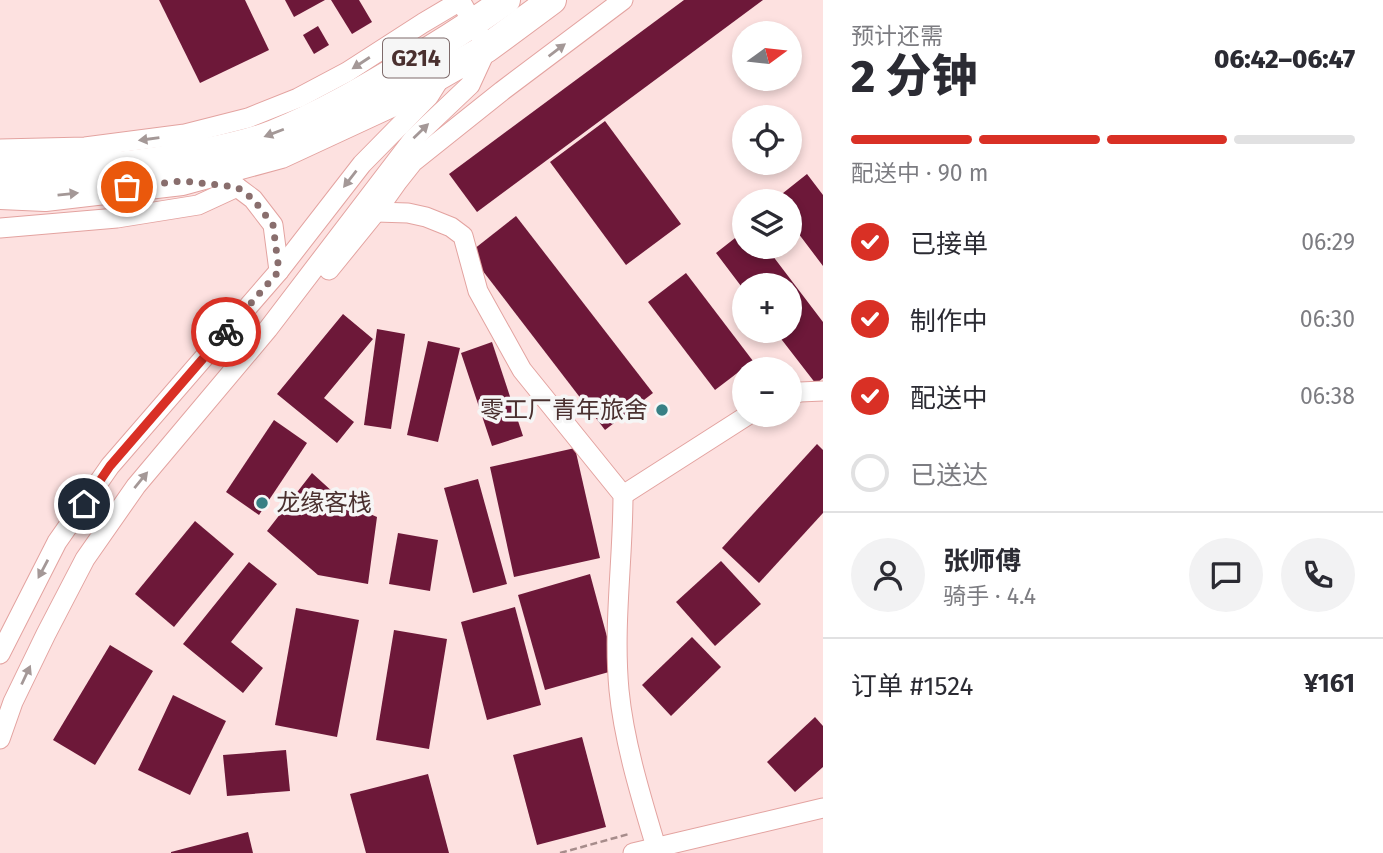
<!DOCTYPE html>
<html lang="zh">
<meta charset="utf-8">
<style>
:root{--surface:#fff;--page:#f2f2f3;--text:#2b2b33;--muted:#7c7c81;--line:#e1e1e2;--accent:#d93025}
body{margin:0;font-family:"Fira Sans","Noto Sans SC",sans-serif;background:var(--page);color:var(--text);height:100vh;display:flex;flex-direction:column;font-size:26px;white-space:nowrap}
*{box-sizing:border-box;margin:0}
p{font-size:23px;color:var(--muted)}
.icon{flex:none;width:38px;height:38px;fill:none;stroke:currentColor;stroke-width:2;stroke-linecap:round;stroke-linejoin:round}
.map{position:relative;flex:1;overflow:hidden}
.details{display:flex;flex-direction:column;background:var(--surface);width:560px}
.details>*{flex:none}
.needle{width:46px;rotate:75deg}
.tools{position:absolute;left:732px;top:21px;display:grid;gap:14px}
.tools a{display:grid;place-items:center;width:70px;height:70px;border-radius:50%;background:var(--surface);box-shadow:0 4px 10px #0003;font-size:35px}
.pin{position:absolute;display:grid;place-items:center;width:60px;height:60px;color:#fff;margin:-30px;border:4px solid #fff;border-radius:50%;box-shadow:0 2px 7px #0007}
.courier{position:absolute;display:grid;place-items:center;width:70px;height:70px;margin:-35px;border:5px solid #d93025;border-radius:50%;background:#fff;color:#222;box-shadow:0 2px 9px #0007}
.summary em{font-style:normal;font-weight:800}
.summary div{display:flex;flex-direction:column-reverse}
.summary{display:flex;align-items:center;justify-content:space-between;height:119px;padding:0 28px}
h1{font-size:46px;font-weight:800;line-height:52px}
.bar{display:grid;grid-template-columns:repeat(4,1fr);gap:10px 7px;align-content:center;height:84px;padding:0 28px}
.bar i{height:9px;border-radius:5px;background:var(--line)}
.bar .on{background:var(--accent)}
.bar p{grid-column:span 4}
.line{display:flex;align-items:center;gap:18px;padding:0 28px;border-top:2px solid var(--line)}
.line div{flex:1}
.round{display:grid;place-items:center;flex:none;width:74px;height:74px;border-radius:37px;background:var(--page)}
ol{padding:0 28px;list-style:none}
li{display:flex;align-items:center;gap:21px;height:77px}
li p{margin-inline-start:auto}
li .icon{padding:7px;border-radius:50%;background:var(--accent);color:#fff;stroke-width:4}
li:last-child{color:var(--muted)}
li i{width:38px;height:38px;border:4px solid var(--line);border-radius:50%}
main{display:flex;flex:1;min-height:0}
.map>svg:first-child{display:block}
</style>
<main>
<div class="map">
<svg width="823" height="853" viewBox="0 0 823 853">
<rect width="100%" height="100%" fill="#fde1e0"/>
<g fill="#6d1839">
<polygon points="159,0 245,0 269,50 200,83"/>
<polygon points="285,0 325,0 294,17"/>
<polygon points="331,0 359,0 372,22 352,34"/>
<polygon points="684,0 763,0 477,212 449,174"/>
<polygon points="318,26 329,45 314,54 303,35"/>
<polygon points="605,121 681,224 626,265 550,162"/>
<polygon points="807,174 823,195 823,266 789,221 789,201 773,201"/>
<polygon points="516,216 653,393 605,430 469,253"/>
<polygon points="744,231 744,247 766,247 823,322 823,378 816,384 775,331 789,331 789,285 744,285 744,290 716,253"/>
<polygon points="686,273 753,361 715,390 648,302"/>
<polygon points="343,314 373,339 324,398 354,422 337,443 277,394"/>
<polygon points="377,329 405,334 391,429 364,425"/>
<polygon points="428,341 460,348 438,442 407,435"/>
<polygon points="492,342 523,436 492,446 461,353"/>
<polygon points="274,420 307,443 259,515 226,492"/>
<polygon points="817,444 823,450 823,513 759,583 722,548"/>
<polygon points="575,448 600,558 514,577 490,467"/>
<polygon points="312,473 345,503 377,517 368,584 318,575 267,531"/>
<polygon points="478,479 507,584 473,593 444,488"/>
<polygon points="195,521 234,554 174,627 135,594"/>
<polygon points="398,533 438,540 430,591 389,584"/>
<polygon points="721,561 761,604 715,646 676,602"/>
<polygon points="249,562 277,584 231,642 263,668 243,693 183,644"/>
<polygon points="590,574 616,670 545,690 518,595"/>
<polygon points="515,607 541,705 487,720 461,622"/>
<polygon points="296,608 359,620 337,737 275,725"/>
<polygon points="394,630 447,639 429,749 376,740"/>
<polygon points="692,637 721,667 671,716 642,685"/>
<polygon points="110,645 153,671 95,765 53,740"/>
<polygon points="173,695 226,721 190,795 138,770"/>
<polygon points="815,717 823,726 823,767 795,792 767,762"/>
<polygon points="582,737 606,827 537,845 513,755"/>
<polygon points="286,750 290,791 227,796 223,755"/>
<polygon points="428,774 449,853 366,853 350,794"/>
<polygon points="248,832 253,853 171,853 171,852"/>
</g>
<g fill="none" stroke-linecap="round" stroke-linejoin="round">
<g stroke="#e3a3a0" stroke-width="21">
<g id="minor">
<polyline points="0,149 85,147 185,134 248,118 298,98 347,72 423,23 460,1"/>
<polyline points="225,186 237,187 253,199 273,225 279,271"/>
<path d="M376 212 408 213 426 217 451 227 463 236 478 291 522 370 623 495C623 560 613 625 619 690 624 742 641 797 656 847"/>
<polyline points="0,228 117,218 198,205 237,187"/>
<polyline points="329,270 376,212 398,181 413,162 502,91 623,0"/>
<polyline points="789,396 800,392 823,391"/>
<polyline points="623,495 748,415"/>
<polyline points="0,654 57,542 110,466 279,271 362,164 429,96 439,80"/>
<polyline points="0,739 13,702 46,634 85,559 136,486 268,329 413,139 470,85 487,48 460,0"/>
<polyline points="633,853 823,808"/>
</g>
</g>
<g stroke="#e3a3a0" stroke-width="30">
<g id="highway">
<path d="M0 170C68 172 135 167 202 153 226 148 252 143 274 134 321 115 364 90 407 64 441 44 474 23 506 0"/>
<polyline points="0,195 45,197 182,181 281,154 391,103 487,48 552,0"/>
</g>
</g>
<polyline stroke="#a78c8b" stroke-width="2.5" stroke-dasharray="7 3.5" stroke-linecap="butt" points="560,853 629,834"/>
<use href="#minor" stroke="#fff" stroke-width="19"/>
<use href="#highway" stroke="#fff" stroke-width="28"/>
</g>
<defs><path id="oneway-solid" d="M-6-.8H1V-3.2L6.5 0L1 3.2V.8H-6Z" transform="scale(1.75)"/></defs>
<g fill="#a49897">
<use href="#oneway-solid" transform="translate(557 50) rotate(-37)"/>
<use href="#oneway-solid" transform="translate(361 63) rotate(147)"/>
<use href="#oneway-solid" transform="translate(421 131) rotate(-44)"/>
<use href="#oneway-solid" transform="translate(274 133) rotate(159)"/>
<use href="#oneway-solid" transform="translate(149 139) rotate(172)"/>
<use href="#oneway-solid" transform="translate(350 179) rotate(128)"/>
<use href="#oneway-solid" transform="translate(68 194) rotate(-6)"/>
<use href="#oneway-solid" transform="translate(141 480) rotate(-51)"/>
<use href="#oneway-solid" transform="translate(43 569) rotate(118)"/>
<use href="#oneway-solid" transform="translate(26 675) rotate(-65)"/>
</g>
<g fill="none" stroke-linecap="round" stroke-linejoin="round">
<polyline stroke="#896e6d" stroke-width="7" stroke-dasharray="0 12.6" points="127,187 182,181 237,187 253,199 273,225 279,271 226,332"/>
<polyline stroke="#d93025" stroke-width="9" points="84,504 110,466 226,332"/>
</g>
<g fill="#378085" stroke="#f6f6f6" stroke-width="2.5">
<circle cx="662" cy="410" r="7"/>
<circle cx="262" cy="503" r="7"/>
</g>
<g text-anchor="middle" stroke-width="7" stroke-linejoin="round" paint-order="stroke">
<rect fill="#f6f6f6" stroke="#7e6b6b" stroke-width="2" x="383" y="38.5" width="66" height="39" rx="5"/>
<g font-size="23" font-weight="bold" fill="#4a302f">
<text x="416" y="66">G214</text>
</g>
<g font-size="24" fill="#4a302f" stroke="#f6f6f6" text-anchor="end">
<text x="648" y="418">零工厂青年旅舍</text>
<text x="276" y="511" text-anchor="start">龙缘客栈</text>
</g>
</g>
</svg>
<div class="tools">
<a><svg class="needle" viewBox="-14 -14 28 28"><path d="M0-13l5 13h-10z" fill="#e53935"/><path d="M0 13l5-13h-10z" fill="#7c7c81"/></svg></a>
<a><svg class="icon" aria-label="locate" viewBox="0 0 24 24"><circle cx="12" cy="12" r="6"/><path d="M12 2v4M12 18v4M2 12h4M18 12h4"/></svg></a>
<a><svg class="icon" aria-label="layers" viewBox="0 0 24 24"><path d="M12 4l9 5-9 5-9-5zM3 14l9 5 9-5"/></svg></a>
<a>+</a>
<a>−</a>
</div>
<div class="pin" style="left:127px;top:187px;background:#ea580c"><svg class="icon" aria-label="bag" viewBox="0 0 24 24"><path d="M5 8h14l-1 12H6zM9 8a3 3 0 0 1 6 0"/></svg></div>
<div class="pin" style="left:84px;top:504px;background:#1f2937"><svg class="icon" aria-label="home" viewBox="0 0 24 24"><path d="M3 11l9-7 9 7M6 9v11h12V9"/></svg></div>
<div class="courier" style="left:226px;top:332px"><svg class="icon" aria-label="bike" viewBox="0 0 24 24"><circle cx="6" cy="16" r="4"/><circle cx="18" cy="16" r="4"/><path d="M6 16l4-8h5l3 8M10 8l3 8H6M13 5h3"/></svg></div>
</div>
<section class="details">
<div class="summary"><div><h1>2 分钟</h1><p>预计还需</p></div><em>06:42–06:47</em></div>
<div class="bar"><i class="on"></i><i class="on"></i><i class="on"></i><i></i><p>配送中 · 90 m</p></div>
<ol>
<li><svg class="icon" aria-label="check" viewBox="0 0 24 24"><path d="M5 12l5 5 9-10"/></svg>已接单<p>06:29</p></li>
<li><svg class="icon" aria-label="check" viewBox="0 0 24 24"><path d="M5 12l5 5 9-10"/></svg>制作中<p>06:30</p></li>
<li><svg class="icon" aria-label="check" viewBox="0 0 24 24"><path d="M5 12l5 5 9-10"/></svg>配送中<p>06:38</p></li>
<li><i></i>已送达</li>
</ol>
<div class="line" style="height:126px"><a class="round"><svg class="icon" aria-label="person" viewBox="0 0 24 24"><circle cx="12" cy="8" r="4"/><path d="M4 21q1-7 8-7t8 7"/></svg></a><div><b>张师傅</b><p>骑手 · 4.4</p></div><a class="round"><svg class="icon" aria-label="chat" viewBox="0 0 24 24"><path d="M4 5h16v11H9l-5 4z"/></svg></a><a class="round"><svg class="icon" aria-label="phone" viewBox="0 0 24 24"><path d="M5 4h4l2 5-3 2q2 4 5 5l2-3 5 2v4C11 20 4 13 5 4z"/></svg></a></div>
<div class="line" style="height:91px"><div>订单 #1524</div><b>¥161</b></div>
</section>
</main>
